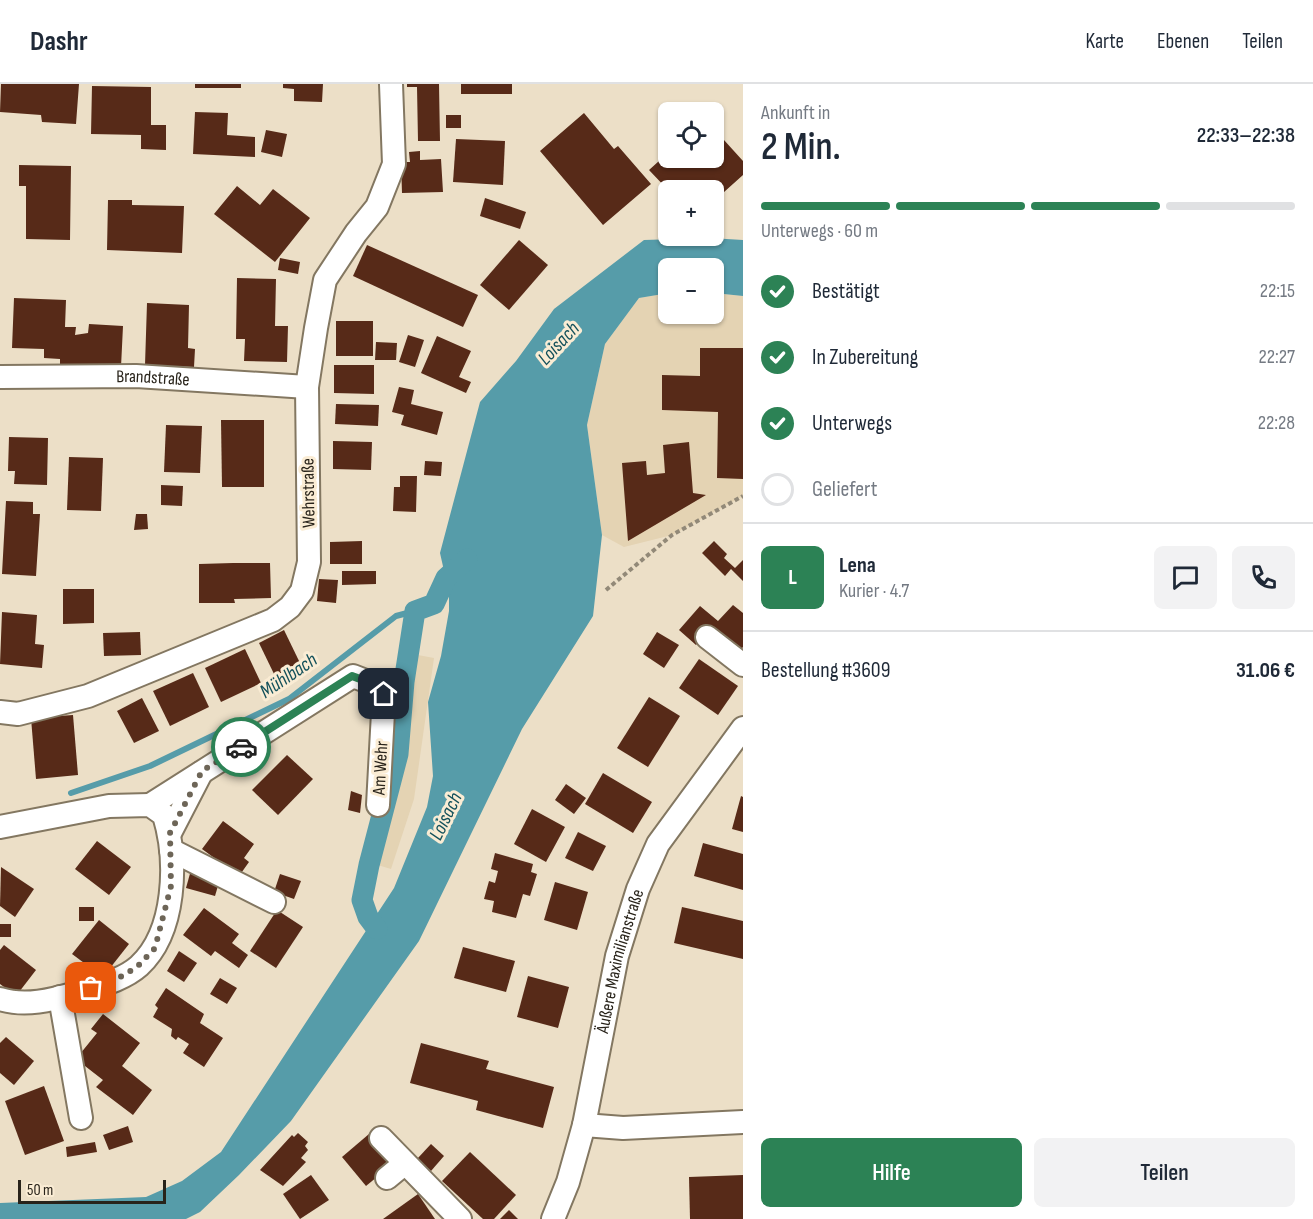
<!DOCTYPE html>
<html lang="de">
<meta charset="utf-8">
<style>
:root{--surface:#fff;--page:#f2f2f3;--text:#1f2937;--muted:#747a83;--line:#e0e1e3;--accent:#2c8255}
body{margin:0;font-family:"Sofia Sans Condensed",sans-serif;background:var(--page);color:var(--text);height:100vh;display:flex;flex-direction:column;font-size:22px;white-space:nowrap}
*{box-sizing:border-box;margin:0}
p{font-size:20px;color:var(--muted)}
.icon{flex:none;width:33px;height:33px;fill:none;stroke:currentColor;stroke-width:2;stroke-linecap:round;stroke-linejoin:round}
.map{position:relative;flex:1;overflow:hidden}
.details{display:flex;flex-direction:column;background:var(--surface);width:570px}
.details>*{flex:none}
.tools{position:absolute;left:658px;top:18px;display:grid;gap:12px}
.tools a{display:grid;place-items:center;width:66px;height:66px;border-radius:9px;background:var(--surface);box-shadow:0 2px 4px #0004;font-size:30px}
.scale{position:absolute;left:18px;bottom:15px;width:148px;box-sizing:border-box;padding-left:6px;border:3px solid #28231a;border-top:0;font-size:16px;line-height:21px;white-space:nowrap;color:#28231a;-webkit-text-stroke:4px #faecd4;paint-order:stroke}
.pin{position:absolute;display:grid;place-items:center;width:51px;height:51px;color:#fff;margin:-26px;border-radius:12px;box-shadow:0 3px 9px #0006}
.courier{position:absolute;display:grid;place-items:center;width:60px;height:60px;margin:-30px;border:4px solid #2c8255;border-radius:50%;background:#fff;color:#222;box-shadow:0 2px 8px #0007}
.summary em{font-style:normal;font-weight:600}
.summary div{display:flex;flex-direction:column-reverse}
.summary{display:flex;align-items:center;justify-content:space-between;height:102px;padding:0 18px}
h1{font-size:39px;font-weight:600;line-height:45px}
.bar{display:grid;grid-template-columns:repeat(4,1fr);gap:9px 6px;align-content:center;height:72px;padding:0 18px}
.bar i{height:8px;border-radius:4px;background:var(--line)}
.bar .selected{background:var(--accent)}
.bar p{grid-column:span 4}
.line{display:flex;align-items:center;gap:15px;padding:0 18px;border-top:2px solid var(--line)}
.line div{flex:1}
.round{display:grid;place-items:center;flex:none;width:63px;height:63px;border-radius:9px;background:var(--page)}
ol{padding:0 18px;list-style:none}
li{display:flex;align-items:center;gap:18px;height:66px}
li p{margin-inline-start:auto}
li .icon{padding:6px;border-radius:50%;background:var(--accent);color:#fff;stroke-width:4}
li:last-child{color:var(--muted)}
li i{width:33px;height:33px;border:3px solid var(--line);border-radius:50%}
.action{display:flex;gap:12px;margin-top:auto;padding:12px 18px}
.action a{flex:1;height:69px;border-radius:9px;background:var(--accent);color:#fff;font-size:24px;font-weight:600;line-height:69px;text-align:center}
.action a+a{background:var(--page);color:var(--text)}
header{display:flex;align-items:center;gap:36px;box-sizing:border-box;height:84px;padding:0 30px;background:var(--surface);border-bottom:2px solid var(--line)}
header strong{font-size:28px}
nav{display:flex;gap:33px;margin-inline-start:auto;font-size:21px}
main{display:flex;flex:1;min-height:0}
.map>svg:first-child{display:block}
</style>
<header>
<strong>Dashr</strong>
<nav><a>Karte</a><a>Ebenen</a><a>Teilen</a></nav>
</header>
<main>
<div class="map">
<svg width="743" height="1135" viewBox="0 0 743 1135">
<rect width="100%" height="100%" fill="#ecdfc7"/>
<g fill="#e4d3b3">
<polygon points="669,209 669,230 714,230 714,209 743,212 743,412 672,451 624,463 602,451 587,341 605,260 639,214"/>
<polygon points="402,568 434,574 414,715 391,785 361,776 387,715"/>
</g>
<polygon fill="#569ca9" points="710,154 743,156 743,212 714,209 714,184 669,184 669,209 639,214 605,260 587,341 602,451 593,532 522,645 419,857 291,1037 239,1091 200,1128 186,1135 0,1135 0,1119 146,1113 182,1097 221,1068 394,804 427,723 433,692 428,618 441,572 449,527 449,509 440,469 480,318 516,277 554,225 644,156"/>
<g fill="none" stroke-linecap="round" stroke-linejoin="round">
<polyline stroke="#569ca9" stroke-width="6" points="71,709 150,682 289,615 396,532 415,527"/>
<polyline stroke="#569ca9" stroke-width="21" points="377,845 368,833 362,816 369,781 398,670 404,598 415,527 434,520 446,494 467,475"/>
</g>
<g fill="#572a18">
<polygon points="1,0 79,0 76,40 42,38 41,31 0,28"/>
<rect x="195" y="0" width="46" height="4"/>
<polygon points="283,0 323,0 322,18 294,17 294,5 283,4"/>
<polygon points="407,0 439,0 440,57 418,57 417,3 407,3"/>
<rect x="461" y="0" width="51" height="10"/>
<polygon points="92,2 151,3 151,41 166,41 166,66 141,65 141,51 91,50"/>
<polygon points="195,28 228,29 227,51 255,53 255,73 193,70"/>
<polygon points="584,29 614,65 618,62 651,100 603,141 540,67"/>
<rect x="446" y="31" width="15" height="13"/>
<polygon points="714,45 743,77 743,91 714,117 714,106 684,106 678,100 668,106 649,86 669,68 669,74 680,76 683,74 714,74"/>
<polygon points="266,46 287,50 282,73 261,68"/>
<polygon points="456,55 505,57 503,101 453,98"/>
<polygon points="420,67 420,76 441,75 443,108 402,109 401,78 410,78 409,68"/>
<polygon points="19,81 71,82 70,156 26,155 26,102 19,102"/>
<polygon points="237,102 260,121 273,105 310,134 275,178 214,130"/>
<polygon points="485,114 526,128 520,145 480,132"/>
<polygon points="108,116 132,116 132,121 184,122 182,169 107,166"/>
<polygon points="519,156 548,181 509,226 480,201"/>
<polygon points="367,161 478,211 463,243 353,192"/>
<polygon points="280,174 300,178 298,190 278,186"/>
<polygon points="237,194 276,195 275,242 288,242 287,278 244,277 245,255 236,255"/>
<polygon points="14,214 66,216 65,243 76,243 75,251 88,249 89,240 123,242 121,283 60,288 60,275 44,274 44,265 12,264"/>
<polygon points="147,219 189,221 188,264 195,265 194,283 145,281"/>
<rect x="336" y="237" width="37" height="35"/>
<polygon points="408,251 424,256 415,283 399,278"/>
<polygon points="437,252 471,267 459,293 471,298 466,309 421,289"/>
<polygon points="376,258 397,259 396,276 375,276"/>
<polygon points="700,264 743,264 743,395 717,394 718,328 662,326 662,291 700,292"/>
<polygon points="334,281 374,281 374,310 334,309"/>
<polygon points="399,303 414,306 411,320 443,328 437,351 401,341 404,331 392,328"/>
<polygon points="336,320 379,321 378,342 335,340"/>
<polygon points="221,336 264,336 264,403 222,403"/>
<polygon points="166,341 202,342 200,389 164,388"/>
<polygon points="9,353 48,354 47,401 14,400 15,387 8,387"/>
<polygon points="333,357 372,358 371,386 333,385"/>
<polygon points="689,358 693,409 706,411 628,457 622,379 646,377 647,391 665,389 663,361"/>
<polygon points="69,373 103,374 101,427 67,426"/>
<polygon points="425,377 442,378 441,392 424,391"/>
<polygon points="400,392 417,392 416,428 393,427 394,403 400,403"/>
<polygon points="161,401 183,402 182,422 161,421"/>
<polygon points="6,417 33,418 33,430 40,430 36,492 2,490"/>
<polygon points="136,430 147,430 148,445 134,446"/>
<polygon points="362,457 362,480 330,480 330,458"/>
<polygon points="714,457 727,470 724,474 735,484 743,476 743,497 731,485 725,492 702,469"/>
<polygon points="233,479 270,479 271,514 234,515 235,519 199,519 199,480"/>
<polygon points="342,487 376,487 376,500 342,501"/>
<polygon points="319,495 338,496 336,519 317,517"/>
<polygon points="63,505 94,505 94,539 63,540"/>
<polygon points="733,521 743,529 743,563 739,568 711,544 696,561 679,546 700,522 718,537"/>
<polygon points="2,528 37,531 35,560 44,561 42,584 0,580"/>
<polygon points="284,546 300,579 275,592 259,559"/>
<polygon points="140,548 141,571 104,572 103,549"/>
<polygon points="657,548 679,561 664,584 643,570"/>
<polygon points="245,565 261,599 221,618 205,584"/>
<polygon points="699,575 738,602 718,631 679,604"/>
<polygon points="193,589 209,623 170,642 153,607"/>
<polygon points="649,613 680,632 648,683 617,664"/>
<polygon points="142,614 159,647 134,659 117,627"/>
<polygon points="73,631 78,691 36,695 31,634"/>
<polygon points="287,671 313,695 278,731 252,706"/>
<polygon points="603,689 652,718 633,749 585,720"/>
<polygon points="566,700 586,714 574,730 555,716"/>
<polygon points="351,707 362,711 360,729 348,726"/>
<polygon points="741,712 743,713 743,748 732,745"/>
<polygon points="532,725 565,743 546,778 514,760"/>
<polygon points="223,737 254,760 244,774 249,778 239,792 202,765"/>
<polygon points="578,748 606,762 593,787 565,774"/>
<polygon points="97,757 131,783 109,811 75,785"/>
<polygon points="703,759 743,770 743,806 694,792"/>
<polygon points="495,769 533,780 531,788 537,790 530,812 523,810 516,834 492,828 494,817 484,815 489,797 495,799 498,787 491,785"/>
<polygon points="1,783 34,805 15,833 0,822"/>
<polygon points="191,786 220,795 215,812 186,804"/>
<polygon points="280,790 301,797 294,815 274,808"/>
<polygon points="555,798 588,808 577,846 544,836"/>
<rect x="79" y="823" width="15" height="14"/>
<polygon points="682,823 743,837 743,875 674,859"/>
<polygon points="204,824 239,850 232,859 248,871 239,884 215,867 211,872 183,851"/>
<polygon points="277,826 303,843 276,884 250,867"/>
<polygon points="99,836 129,860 103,893 72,870"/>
<rect x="0" y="840" width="11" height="13"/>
<polygon points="4,861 36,886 16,912 0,900 0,866"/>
<polygon points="463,863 515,877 506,908 454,894"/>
<polygon points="179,867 197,879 184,898 167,887"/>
<polygon points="528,892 569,903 558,944 517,933"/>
<polygon points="220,894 237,904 227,920 210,910"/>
<polygon points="166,904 204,930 200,939 223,954 204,983 183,969 189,960 178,953 176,956 171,952 172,945 153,933 158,924 155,921"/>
<polygon points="103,930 140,959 122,982 152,1006 133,1031 96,1003 103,996 85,982 80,970 97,949 91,945"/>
<polygon points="6,953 34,977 14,1001 0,989 0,959"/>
<polygon points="421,959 489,977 486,985 554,1003 543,1044 476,1026 478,1017 410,999"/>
<polygon points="44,1002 64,1057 25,1071 5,1017"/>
<polygon points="128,1042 133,1058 109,1066 103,1051"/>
<polygon points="298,1049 308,1058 305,1062 308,1066 301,1074 306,1078 283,1102 260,1086 292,1051 294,1053"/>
<polygon points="369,1050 394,1079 366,1102 342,1073"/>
<polygon points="95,1058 97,1068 67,1073 66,1063"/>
<polygon points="431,1060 444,1072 431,1087 417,1075"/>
<polygon points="470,1068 516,1111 494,1135 483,1135 442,1097"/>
<polygon points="311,1091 329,1116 300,1135 283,1110"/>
<polygon points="743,1091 743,1135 690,1135 689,1093"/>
<polygon points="418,1110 435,1135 383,1135"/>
<polygon points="509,1126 518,1135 500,1135"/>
</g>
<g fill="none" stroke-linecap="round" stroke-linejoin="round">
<g stroke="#837761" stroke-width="26">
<g id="minor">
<path id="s1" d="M0 293 136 292 307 303"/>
<polyline points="707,553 743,581"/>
<polyline points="0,628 18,630 88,612 273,536 290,523 302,507 309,478 307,303 316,244 325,196 356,149 377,123 394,80 391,0"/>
<polyline points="150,721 353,592 371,599 384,610 378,721"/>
<path d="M0 743 109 722 150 721 164 731C178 777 176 848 139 882 122 897 97 902 76 909 52 916 25 923 0 915"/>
<polyline points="170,749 201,689"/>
<polyline points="171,766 274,818"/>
<polyline points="60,913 81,1034"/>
<polyline points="584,1041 623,1044 743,1038"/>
<polyline points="381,1054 460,1135"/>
<polyline points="387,1094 404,1080"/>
<path id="s2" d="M553 1135 568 1098 584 1041 617 872 638 805 658 760 743 644"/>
</g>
</g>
<polyline stroke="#928978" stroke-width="4" stroke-dasharray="4.5 3" stroke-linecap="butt" points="606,506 672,451 743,412"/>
<use href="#minor" stroke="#fff" stroke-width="22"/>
</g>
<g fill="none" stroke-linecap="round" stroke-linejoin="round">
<polyline stroke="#6d6557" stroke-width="6" stroke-dasharray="0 10.8" points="91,904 112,898 137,883 155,864 171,802 170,749 202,687 241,663"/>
<polyline stroke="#2c8255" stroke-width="8" points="241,663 352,592 371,599 384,610"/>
</g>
<g text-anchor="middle" stroke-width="6" stroke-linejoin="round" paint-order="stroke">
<g font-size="18" fill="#28231a" stroke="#faecd4">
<text dy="6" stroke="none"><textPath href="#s1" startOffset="153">Brandstraße</textPath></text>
<text transform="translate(308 409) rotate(-91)" y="6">Wehrstraße</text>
<text transform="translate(380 684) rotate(-87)" y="6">Am Wehr</text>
<text dy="6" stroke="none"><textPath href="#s2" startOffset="267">Äußere Maximilianstraße</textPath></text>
</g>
<g font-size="20" font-style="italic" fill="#14515b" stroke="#faecd4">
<text transform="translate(558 259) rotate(-47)" y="7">Loisach</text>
<text transform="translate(288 591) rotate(-34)" y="7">Mühlbach</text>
<text transform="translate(445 732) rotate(-64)" y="7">Loisach</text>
</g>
</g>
</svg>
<div class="tools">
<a><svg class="icon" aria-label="locate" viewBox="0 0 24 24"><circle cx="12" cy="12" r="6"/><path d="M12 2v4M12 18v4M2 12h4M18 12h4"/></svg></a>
<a>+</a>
<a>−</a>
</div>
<div class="scale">50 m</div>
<div class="pin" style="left:91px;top:904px;background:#ea580c"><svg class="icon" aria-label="bag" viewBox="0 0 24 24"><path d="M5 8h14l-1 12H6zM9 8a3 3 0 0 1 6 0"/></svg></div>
<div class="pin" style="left:384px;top:610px;background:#1f2937"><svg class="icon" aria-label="home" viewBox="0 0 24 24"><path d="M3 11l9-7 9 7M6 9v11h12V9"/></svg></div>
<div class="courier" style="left:241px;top:663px"><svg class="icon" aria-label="car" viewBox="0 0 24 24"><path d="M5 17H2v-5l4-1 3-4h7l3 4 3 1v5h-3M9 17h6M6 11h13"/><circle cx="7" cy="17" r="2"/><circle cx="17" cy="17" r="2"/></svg></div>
</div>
<section class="details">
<div class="summary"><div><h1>2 Min.</h1><p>Ankunft in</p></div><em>22:33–22:38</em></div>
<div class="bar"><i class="selected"></i><i class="selected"></i><i class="selected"></i><i></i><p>Unterwegs · 60 m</p></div>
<ol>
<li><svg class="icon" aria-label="check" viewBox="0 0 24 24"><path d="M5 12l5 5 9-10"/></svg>Bestätigt<p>22:15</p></li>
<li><svg class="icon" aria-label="check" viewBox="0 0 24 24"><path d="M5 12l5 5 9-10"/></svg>In Zubereitung<p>22:27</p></li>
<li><svg class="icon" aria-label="check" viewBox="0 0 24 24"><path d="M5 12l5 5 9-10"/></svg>Unterwegs<p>22:28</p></li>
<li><i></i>Geliefert</li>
</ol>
<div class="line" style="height:108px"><b class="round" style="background:var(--accent);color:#fff">L</b><div><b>Lena</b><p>Kurier · 4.7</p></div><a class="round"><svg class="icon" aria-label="chat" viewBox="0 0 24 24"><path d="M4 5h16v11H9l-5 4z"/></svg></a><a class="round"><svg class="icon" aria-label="phone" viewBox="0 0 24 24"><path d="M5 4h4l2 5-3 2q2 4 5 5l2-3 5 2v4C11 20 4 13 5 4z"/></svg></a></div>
<div class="line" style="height:78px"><div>Bestellung #3609</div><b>31.06 €</b></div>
<div class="action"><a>Hilfe</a><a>Teilen</a></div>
</section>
</main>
